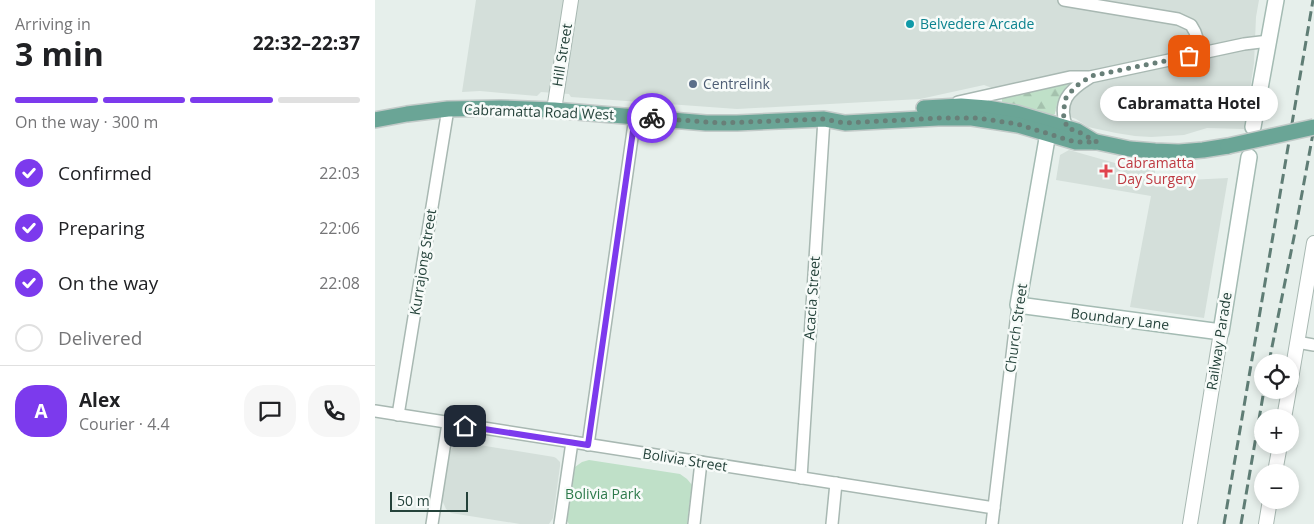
<!DOCTYPE html>
<meta charset="utf-8">
<style>
:root{--surface:#fff;--page:#f6f6f6;--text:#202124;--muted:#757577;--line:#e0e0e0;--accent:#7c3aed}
body{margin:0;font-family:"Open Sans",sans-serif;background:var(--page);color:var(--text);height:100vh;display:flex;flex-direction:column;font-size:19px;white-space:nowrap}
*{box-sizing:border-box;margin:0}
p{font-size:16px;color:var(--muted)}
.icon{flex:none;width:28px;height:28px;fill:none;stroke:currentColor;stroke-width:2;stroke-linecap:round;stroke-linejoin:round}
.map{position:relative;flex:1;overflow:hidden}
.drawer{display:flex;flex-direction:column;background:var(--surface);width:375px}
.drawer>*{flex:none}
.fabs{position:absolute;left:879px;top:354px;display:grid;gap:10px}
.fabs a{display:grid;place-items:center;width:45px;height:45px;border-radius:50%;background:var(--surface);box-shadow:0 2px 8px #0003;font-size:25px}
.scale{position:absolute;left:15px;bottom:12px;width:78px;box-sizing:border-box;padding-left:5px;border:2px solid #24423a;border-top:0;font-size:14px;line-height:18px;white-space:nowrap;color:#24423a;-webkit-text-stroke:4px #f7fbf9;paint-order:stroke}
.pin{position:absolute;display:grid;place-items:center;width:42px;height:42px;color:#fff;margin:-21px;border-radius:10px;box-shadow:0 2px 8px #0006}
.courier{position:absolute;display:grid;place-items:center;width:50px;height:50px;margin:-25px;border:4px solid #7c3aed;border-radius:50%;background:#fff;color:#222;box-shadow:0 1px 6px #0007}
.bubble{position:absolute;height:35px;border-radius:18px;background:var(--surface);box-shadow:0 2px 8px #0003;font-size:16px;font-weight:700;line-height:35px;text-align:center}
.headline em{font-style:normal;font-weight:700}
.headline div{display:flex;flex-direction:column-reverse}
.headline{display:flex;align-items:center;justify-content:space-between;height:85px;padding:0 15px}
h1{font-size:32px;font-weight:700;line-height:38px}
.bar{display:grid;grid-template-columns:repeat(4,1fr);gap:8px 5px;align-content:center;height:60px;padding:0 15px}
.bar i{height:6px;border-radius:4px;background:var(--line)}
.bar .on{background:var(--accent)}
.bar p{grid-column:span 4}
.line{display:flex;align-items:center;gap:12px;padding:0 15px;border-top:1px solid var(--line)}
.line div{flex:1}
.round{display:grid;place-items:center;flex:none;width:52px;height:52px;border-radius:20px;background:var(--page)}
ol{padding:0 15px;list-style:none}
li{display:flex;align-items:center;gap:15px;height:55px}
li p{margin-inline-start:auto}
li .icon{padding:5px;border-radius:50%;background:var(--accent);color:#fff;stroke-width:4}
li:last-child{color:var(--muted)}
li i{width:28px;height:28px;border:2px solid var(--line);border-radius:50%}
main{display:flex;flex:1;min-height:0}
.map>svg:first-child{display:block}
</style>
<main>
<section class="drawer">
<div class="headline"><div><h1>3 min</h1><p>Arriving in</p></div><em>22:32–22:37</em></div>
<div class="bar"><i class="on"></i><i class="on"></i><i class="on"></i><i></i><p>On the way · 300 m</p></div>
<ol>
<li><svg class="icon" aria-label="check" viewBox="0 0 24 24"><path d="M5 12l5 5 9-10"/></svg>Confirmed<p>22:03</p></li>
<li><svg class="icon" aria-label="check" viewBox="0 0 24 24"><path d="M5 12l5 5 9-10"/></svg>Preparing<p>22:06</p></li>
<li><svg class="icon" aria-label="check" viewBox="0 0 24 24"><path d="M5 12l5 5 9-10"/></svg>On the way<p>22:08</p></li>
<li><i></i>Delivered</li>
</ol>
<div class="line" style="height:90px"><b class="round" style="background:var(--accent);color:#fff">A</b><div><b>Alex</b><p>Courier · 4.4</p></div><a class="round"><svg class="icon" aria-label="chat" viewBox="0 0 24 24"><path d="M4 5h16v11H9l-5 4z"/></svg></a><a class="round"><svg class="icon" aria-label="phone" viewBox="0 0 24 24"><path d="M5 4h4l2 5-3 2q2 4 5 5l2-3 5 2v4C11 20 4 13 5 4z"/></svg></a></div>
</section>
<div class="map">
<svg width="939" height="524" viewBox="0 0 939 524">
<defs>
<pattern id="forest-firs" width="22" height="20" patternUnits="userSpaceOnUse" patternTransform="scale(1.25)"><rect width="22" height="20" fill="#bfe0c8"/><path d="M5 1l3.5 6h-7zM16 11l3.5 6h-7z" fill="#a4c1ad"/></pattern>
</defs>
<rect width="100%" height="100%" fill="#e6efeb"/>
<g fill="#d4dfda">
<polygon points="101,0 884,0 881,17 879,63 869,129 832,128 809,135 776,137 760,136 741,133 713,127 701,119 609,85 545,99 362,109 196,97 194,94 166,92 162,96 105,91 87,92"/>
<polygon points="694,150 740,163 780,170 780,176 813,180 853,178 829,318 755,307 776,196 681,180 685,155"/>
<polygon points="92,443 179,457 181,458 185,462 185,466 178,518 174,524 145,524 76,513 71,509 67,500 75,452 77,448 81,445"/>
</g>
<path fill="url(#forest-firs)" d="M691 81 693 84C686 94 681 102 680 114L676 116 627 102V95Z"/>
<polygon fill="#bfe0c8" points="214,460 305,474 312,479 317,485 312,524 194,524 192,521 200,467 207,462"/>
<g fill="none" stroke-linecap="round" stroke-linejoin="round">
<g stroke="#a8b8b2" stroke-width="14">
<g id="minor">
<polyline points="689,0 803,19 816,25 820,32 827,53"/>
<polyline points="583,102 695,77 715,77 869,44 894,41"/>
<path d="M692 128C682 102 693 91 714 78"/>
<polyline points="922,342 939,345"/>
<polyline points="0,411 619,508"/>
<polyline points="23,415 73,109"/>
<polyline points="213,445 260,117"/>
<polyline points="426,478 449,119"/>
<polyline points="57,524 73,423"/>
<polyline points="185,524 197,442"/>
<polyline points="319,524 326,462"/>
<polyline points="457,524 461,483"/>
<polyline points="617,524 643,305"/>
</g>
</g>
<g stroke="#a8b8b2" stroke-width="16">
<g id="tertiary">
<polyline points="179,110 196,0"/>
<polyline points="915,385 939,243"/>
<polyline points="909,418 914,390"/>
<polyline points="900,472 905,445"/>
<polyline points="815,524 846,332"/>
<polyline points="891,524 895,500"/>
</g>
</g>
<g stroke="#a4bbb3" stroke-width="18">
<g id="secondary">
<polyline points="878,127 901,0"/>
<polyline points="673,133 643,305 846,332 874,157"/>
</g>
</g>
<g stroke="#c2cac8" stroke-width="18">
<g id="primary">
<polyline points="549,108 586,106 612,108 641,113 702,131 720,142"/>
<polyline points="0,120 32,114 73,109 125,108 179,110 331,123 362,123 449,119 470,123 563,118 597,118 643,125 701,142 722,142 755,149 780,151 804,152 828,150 853,146"/>
</g>
</g>
<use href="#minor" stroke="#fff" stroke-width="11"/>
<use href="#tertiary" stroke="#fff" stroke-width="14"/>
<use href="#secondary" stroke="#fff" stroke-width="15"/>
<use href="#primary" stroke="#6aa596" stroke-width="15"/>
<g stroke="#5f7d75" stroke-width="3" stroke-dasharray="10 5" stroke-linecap="butt">
<polyline points="894,362 919,237 939,128"/>
<polyline points="849,524 938,0"/>
<polyline points="866,524 889,390"/>
</g>
<g stroke="#c2cac8" stroke-width="18" stroke-linecap="butt">
<polyline id="primary-bridge" points="853,146 939,127"/>
</g>
<use href="#primary-bridge" stroke="#6aa596" stroke-width="15"/>
</g>
<g fill="none" stroke-linecap="round" stroke-linejoin="round">
<polyline stroke="#687f78" stroke-width="5" stroke-dasharray="0 9" points="277,118 346,123 448,119 470,123 564,118 603,118 642,124 700,142 722,142 702,131 692,128 688,113 691,98 700,87 716,76 814,56"/>
<polyline stroke="#7c3aed" stroke-width="6" points="90,426 213,445 260,117 277,118"/>
</g>
<circle fill="#0f9aa8" stroke="#f7fbf9" stroke-width="2" cx="535" cy="24" r="5"/>
<circle fill="#5c6f8a" stroke="#f7fbf9" stroke-width="2" cx="318" cy="84" r="5"/>
<path fill="#e0444e" stroke="#f7fbf9" stroke-width="2" d="M728.5 163.5h5v5h5v5h-5v5h-5v-5h-5v-5h5z"/>
<g text-anchor="middle" stroke-width="5" stroke-linejoin="round" paint-order="stroke">
<g font-size="14" fill="#0d838f" stroke="#f7fbf9" text-anchor="start">
<text x="545" y="29">Belvedere Arcade</text>
</g>
<g font-size="14" fill="#24423a" stroke="#f7fbf9">
<text transform="translate(187 55) rotate(-81)" y="5">Hill Street</text>
<text transform="translate(164 112) rotate(2)" y="5">Cabramatta Road West</text>
<text transform="translate(48 262) rotate(-81)" y="5">Kurrajong Street</text>
<text transform="translate(437 298) rotate(-86)" y="5">Acacia Street</text>
<text transform="translate(745 319) rotate(7)" y="5">Boundary Lane</text>
<text transform="translate(641 328) rotate(-82)" y="5">Church Street</text>
<text transform="translate(844 341) rotate(-81)" y="5">Railway Parade</text>
<text transform="translate(310 460) rotate(9)" y="5">Bolivia Street</text>
</g>
<g font-size="14" fill="#4e5e75" stroke="#f7fbf9" text-anchor="start">
<text x="328" y="89">Centrelink</text>
</g>
<g font-size="14" fill="#be3a42" stroke="#f7fbf9" text-anchor="start">
<text x="742" y="168">Cabramatta<tspan x="742" dy="16">Day Surgery</tspan></text>
</g>
<g font-size="14" fill="#2d7a4b" stroke="#f7fbf9">
<text x="228" y="499">Bolivia Park</text>
</g>
</g>
</svg>
<div class="fabs">
<a><svg class="icon" aria-label="locate" viewBox="0 0 24 24"><circle cx="12" cy="12" r="6"/><path d="M12 2v4M12 18v4M2 12h4M18 12h4"/></svg></a>
<a>+</a>
<a>−</a>
</div>
<div class="scale">50 m</div>
<div class="pin" style="left:814px;top:56px;background:#ea580c"><svg class="icon" aria-label="bag" viewBox="0 0 24 24"><path d="M5 8h14l-1 12H6zM9 8a3 3 0 0 1 6 0"/></svg></div>
<div class="pin" style="left:90px;top:426px;background:#1f2937"><svg class="icon" aria-label="home" viewBox="0 0 24 24"><path d="M3 11l9-7 9 7M6 9v11h12V9"/></svg></div>
<div class="courier" style="left:277px;top:118px"><svg class="icon" aria-label="bike" viewBox="0 0 24 24"><circle cx="6" cy="16" r="4"/><circle cx="18" cy="16" r="4"/><path d="M6 16l4-8h5l3 8M10 8l3 8H6M13 5h3"/></svg></div>
<div class="bubble" style="left:725px;top:86px;width:178px">Cabramatta Hotel</div>
</div>
</main>
